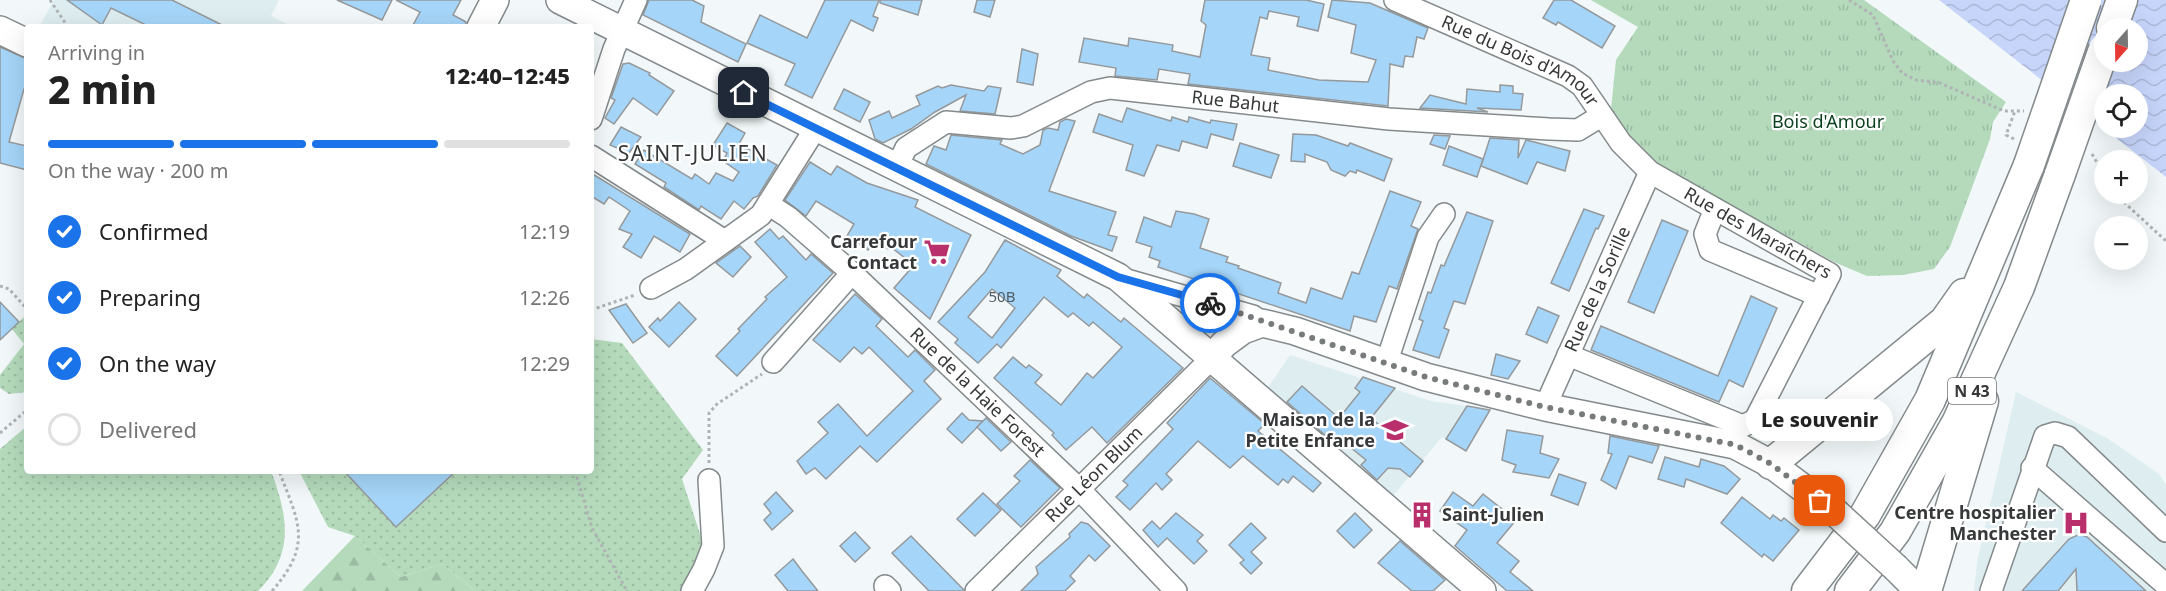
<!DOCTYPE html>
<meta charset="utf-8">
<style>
:root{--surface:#fff;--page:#f2f2f2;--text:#222;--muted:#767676;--line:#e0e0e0;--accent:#1a73e8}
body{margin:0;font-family:"Noto Sans",sans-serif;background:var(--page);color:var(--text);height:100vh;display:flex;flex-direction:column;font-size:22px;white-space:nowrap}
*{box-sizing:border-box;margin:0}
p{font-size:20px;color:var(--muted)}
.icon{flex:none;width:33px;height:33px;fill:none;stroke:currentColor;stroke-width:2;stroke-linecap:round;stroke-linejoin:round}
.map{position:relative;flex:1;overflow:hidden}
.drawer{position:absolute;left:24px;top:24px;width:570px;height:450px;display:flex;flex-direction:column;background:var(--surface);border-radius:6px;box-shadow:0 6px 24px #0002}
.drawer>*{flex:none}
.needle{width:39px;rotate:200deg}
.tools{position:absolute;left:2094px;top:18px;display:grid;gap:12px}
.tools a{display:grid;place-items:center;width:54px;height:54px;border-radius:50%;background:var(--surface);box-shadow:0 6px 24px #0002;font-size:30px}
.pin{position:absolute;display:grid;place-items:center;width:51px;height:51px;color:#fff;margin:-26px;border-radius:12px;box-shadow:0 3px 9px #0006}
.courier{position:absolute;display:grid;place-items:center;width:60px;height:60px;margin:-30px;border:4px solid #1a73e8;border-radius:50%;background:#fff;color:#222;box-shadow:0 2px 8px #0007}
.bubble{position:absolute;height:42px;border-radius:21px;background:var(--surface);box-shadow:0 6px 24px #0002;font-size:20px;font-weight:800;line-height:42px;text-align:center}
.headline em{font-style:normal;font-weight:800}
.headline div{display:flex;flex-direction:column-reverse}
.headline{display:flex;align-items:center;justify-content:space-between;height:102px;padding:0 24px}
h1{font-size:39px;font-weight:800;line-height:45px}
.bar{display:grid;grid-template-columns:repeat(4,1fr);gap:9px 6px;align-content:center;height:72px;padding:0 24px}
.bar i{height:8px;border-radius:4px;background:var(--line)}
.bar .on{background:var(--accent)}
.bar p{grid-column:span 4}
ol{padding:0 24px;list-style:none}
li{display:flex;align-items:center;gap:18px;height:66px}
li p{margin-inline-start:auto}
li .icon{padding:6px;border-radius:50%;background:var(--accent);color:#fff;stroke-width:4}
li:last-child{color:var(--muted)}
li i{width:33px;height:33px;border:3px solid var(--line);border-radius:50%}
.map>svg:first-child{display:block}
</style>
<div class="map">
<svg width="2166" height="591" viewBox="0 0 2166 591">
<defs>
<pattern id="grass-dots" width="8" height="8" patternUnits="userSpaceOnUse" patternTransform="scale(1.5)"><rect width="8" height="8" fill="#b4dabb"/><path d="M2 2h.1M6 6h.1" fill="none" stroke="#9bbca2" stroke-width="1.8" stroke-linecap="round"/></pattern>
<pattern id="forest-firs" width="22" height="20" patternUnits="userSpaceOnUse" patternTransform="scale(1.5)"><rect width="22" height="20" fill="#b4dabb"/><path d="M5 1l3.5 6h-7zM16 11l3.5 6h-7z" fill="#9bbca2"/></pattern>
<pattern id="park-tufts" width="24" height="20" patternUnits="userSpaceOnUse" patternTransform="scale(1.5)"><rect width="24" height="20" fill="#b4dabb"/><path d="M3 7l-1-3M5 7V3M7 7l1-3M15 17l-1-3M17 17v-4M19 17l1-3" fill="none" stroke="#9bbca2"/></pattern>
<pattern id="water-waves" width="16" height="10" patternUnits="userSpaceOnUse" patternTransform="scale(1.5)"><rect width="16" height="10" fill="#c7d5fb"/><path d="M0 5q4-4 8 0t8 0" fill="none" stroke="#acb8d8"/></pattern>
</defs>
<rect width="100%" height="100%" fill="#f2f8f9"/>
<g fill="#deedf0">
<polygon points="54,0 279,0 271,16 293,27 39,27"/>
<polygon points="1290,355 1431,401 1467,406 1466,451 1442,437 1393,496 1266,390"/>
<polygon points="2016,392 2107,438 2159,474 2166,485 2166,591 1974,591 1977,562"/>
</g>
<g fill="url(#grass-dots)">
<polygon points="25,316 27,392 9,394 0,388 0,375 24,344 12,329"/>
<polygon points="591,339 622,343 703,450 682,479 703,543 684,591 476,591 442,564 401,577 355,536 328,527 299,471 591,471"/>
<path d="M27 426V471H271C288 516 295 554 258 591H0V449Z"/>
</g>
<polygon fill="url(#forest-firs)" points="355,536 401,577 442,564 476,591 302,591"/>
<polygon fill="url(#park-tufts)" points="1591,0 1864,0 2006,102 1993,122 1990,139 1950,247 1934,269 1903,275 1867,276 1834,262 1653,162 1629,137 1611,109 1616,60 1638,27"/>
<path fill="url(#water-waves)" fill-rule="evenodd" d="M1939 0H2166V177ZM2104 28H2138V62H2104ZM2104 94H2138V128H2104Z"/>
<g fill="#a5d5f8" stroke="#95999c" stroke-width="1.5" fill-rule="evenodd">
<polygon points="67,0 172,0 226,27 150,27 111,8 102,25"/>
<polygon points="337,0 392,0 382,20"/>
<polygon points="396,0 461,0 453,15 466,22 465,27 412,27 420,12"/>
<polygon points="649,0 692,0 704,6 701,22 746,44 738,62 643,15"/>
<polygon points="825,0 879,0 873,16 878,18 873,31 851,20 812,98 785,85 795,64 747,43 760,15 807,38"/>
<polygon points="880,0 922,0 918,15 880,3"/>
<polygon points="977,0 995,0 990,17 974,12"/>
<polygon points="1205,0 1306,0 1324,4 1318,31 1297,26 1299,17 1269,11 1267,19 1260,17 1251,55 1270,58 1268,70 1319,80 1368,82 1376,60 1351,53 1356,25 1328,17 1332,0 1370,3 1428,28 1424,39 1417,37 1413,57 1405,56 1403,67 1390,64 1388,106 1188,84 1190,74 1159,69 1157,80 1115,76 1116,68 1079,62 1084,38 1128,46 1129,38 1173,45 1172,51 1200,57 1206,25 1201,21"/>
<polygon points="1554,0 1571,0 1615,26 1602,48 1558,22 1556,25 1543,18"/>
<polygon points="0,47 27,59 27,90 24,89 9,142 27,146 27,170 0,163"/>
<polygon points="1022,49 1038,54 1033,85 1017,82"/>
<polygon points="629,63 650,73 649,75 674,91 657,115 633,98 614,124 605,118 615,100 611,98 623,64"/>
<polygon points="951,85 984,91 988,86 1001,88 995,114 960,111 966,95 935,112 911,129 883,143 875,139 869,120 889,111 892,118 920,105 916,96 938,86 942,88"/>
<polygon points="1500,85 1513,86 1513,93 1523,94 1521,110 1477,108 1488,112 1420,108 1430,95 1466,104 1467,89 1500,92"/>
<polygon points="844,89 870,102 860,122 834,109"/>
<polygon points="1127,108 1171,121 1172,117 1188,122 1189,117 1210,123 1211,120 1237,124 1233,140 1211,134 1207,148 1182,141 1179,151 1157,145 1144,176 1126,170 1133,145 1093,132 1099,114 1122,122"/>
<polygon points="1066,119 1075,121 1049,191 1116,212 1108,235 1117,237 1112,251 1071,236 926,164 934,146 946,150 951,135 1002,140 1000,144 1023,154 1040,145 1043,130 1048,128 1058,130 1060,122"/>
<polygon points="727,123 745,133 739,144 777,165 758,196 753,198 744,209 734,201 721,219 701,206 699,210 664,187 666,183 635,164 644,150 692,179 695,174 709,184 716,173 733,181 739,172 723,161 727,153 713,145"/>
<polygon points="621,127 641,137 629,153 610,145"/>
<polygon points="1293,134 1316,135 1348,146 1350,143 1392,159 1384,181 1357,170 1356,173 1350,171 1345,176 1331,170 1327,162 1305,154 1305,162 1291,161"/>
<polygon points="1434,135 1450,136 1445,149 1430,144"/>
<polygon points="1490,138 1519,140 1518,158 1526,140 1570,151 1565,171 1537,162 1527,184 1481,166"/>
<polygon points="1240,143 1279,155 1271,178 1233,166"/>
<polygon points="1449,146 1483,159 1477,177 1443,165"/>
<polygon points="810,162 831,175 837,166 867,183 918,200 915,207 971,235 930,319 894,288 914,265 892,248 888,249 874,240 868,250 847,236 854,224 816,201 806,216 785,200"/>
<polygon points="591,173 690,234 680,252 654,236 641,258 623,247 632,234 619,229 630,211 609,197 604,204 591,196"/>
<polygon points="1390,191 1421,202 1411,226 1418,229 1397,289 1389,286 1376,322 1354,316 1350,331 1158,267 1160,261 1149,257 1152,247 1136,242 1144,217 1171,227 1176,211 1194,214 1209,219 1200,248 1228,257 1226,262 1239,266 1238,268 1281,283 1278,293 1306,303 1311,288 1342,299 1352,272 1359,274"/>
<polygon points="1584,209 1604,216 1598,229 1596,228 1569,291 1551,283"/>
<polygon points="1467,212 1493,221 1465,304 1454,301 1444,328 1449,330 1439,358 1413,350 1423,321 1419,319 1428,292 1431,293 1441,265 1444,266"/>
<polygon points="1662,220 1688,231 1654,313 1628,302"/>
<polygon points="770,229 779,239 783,236 806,260 811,254 833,273 737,376 716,356 740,331 738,329 767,299 765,297 787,277 755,242"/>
<path d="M1005 240 1061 270 1057 276 1084 298 1087 294 1121 322 1124 318 1183 368 1107 443 1092 427 1066 450 1052 435 1054 433 994 378 1013 357 1026 368 1029 365 1042 375 1035 383 1061 405 1087 373 1093 378 1122 347 1093 322 1089 326 1073 313 1068 317 1044 297 1001 348 997 344 978 363 955 343 958 339 938 322 985 272ZM992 289 1015 308 992 338 968 317Z"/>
<polygon points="740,246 751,257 733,277 716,263"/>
<polygon points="855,294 882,319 876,326 908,357 915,350 935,370 924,381 941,399 877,462 860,446 826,479 815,468 806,474 797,461 828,433 818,422 838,404 867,436 913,391 869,347 862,354 854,347 840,362 813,340"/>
<polygon points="1751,296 1777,308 1743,387 1729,380 1719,402 1591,350 1601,326 1718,376"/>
<polygon points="0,302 19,322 0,340"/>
<polygon points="679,302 696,319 669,347 649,327 658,318 660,321"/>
<polygon points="626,304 647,333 633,343 609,310"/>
<polygon points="1538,307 1559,316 1547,343 1526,334"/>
<polygon points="1496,354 1520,361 1508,379 1491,375"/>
<polygon points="1363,377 1395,388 1371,418 1423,461 1410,477 1400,469 1388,468 1377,480 1361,465 1366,460 1350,447 1332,441 1287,402 1302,386 1339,418 1360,392 1355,388"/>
<polygon points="1210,378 1265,424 1258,431 1321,483 1313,492 1293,476 1288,483 1283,479 1278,485 1243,456 1230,468 1198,441 1166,474 1172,480 1162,490 1156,483 1130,510 1116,497 1128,485 1123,481 1173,429 1167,423"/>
<polygon points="1467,406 1490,410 1466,451 1446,439"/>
<polygon points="962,413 969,420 983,421 962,443 947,429"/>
<polygon points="986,418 1011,442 1001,451 977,427"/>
<polygon points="1507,430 1543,436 1540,453 1559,459 1549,478 1513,472 1516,465 1502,460"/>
<polygon points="1610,436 1659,446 1652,463 1629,456 1616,489 1601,480 1612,454 1608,453"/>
<polygon points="1665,457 1699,467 1701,459 1724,466 1740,479 1727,494 1686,479 1684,487 1658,479"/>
<polygon points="1030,460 1060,488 1021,527 997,504 1020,481 1014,476"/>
<polygon points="344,471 456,471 396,527"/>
<polygon points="1559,474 1586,483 1578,505 1551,495"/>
<polygon points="776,492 793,511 772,530 764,520 771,513 764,504"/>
<polygon points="1453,492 1473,506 1483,494 1516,520 1497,543 1519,561 1510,572 1533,591 1507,591 1455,546 1467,530 1440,511"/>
<polygon points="983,493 1001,510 975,536 957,519"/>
<polygon points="1742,497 1770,519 1773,515 1781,521 1784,518 1799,530 1773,561 1764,554 1762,557 1721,523"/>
<polygon points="1176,513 1203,535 1197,541 1207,551 1194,564 1167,538 1158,547 1143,530 1152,521 1160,529"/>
<polygon points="1355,513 1372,530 1354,548 1337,531"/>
<polygon points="1081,522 1088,524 1110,546 1095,561 1089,555 1070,576 1075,581 1065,591 1021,591 1038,574 1036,567 1070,537 1069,534"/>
<polygon points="1251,523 1266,538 1251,552 1262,563 1251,574 1240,563 1244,560 1229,545"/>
<polygon points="855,532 870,548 855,562 840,546"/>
<polygon points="2080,534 2087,537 2146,591 2077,591 2076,569 2058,591 2022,591 2069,539"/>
<polygon points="911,536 964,590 964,591 929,591 892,553"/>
<polygon points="1400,541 1445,580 1433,591 1412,591 1378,563"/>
<polygon points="793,559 802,571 818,591 788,591 775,575"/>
</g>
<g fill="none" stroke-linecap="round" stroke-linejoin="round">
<g stroke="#848a8b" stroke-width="24">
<g id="minor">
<path id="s1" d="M1395 0 1568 76 1582 86 1621 143 1650 172 1830 274 1755 420 1743 426 1568 355"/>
<polyline points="591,119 614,49 636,0"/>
<polyline points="591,156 725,241"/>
<path id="s2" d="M896 169 906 148 946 122 1011 128 1023 126 1091 92 1110 88 1389 119 1549 129 1578 130 1601 116"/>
<path id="s3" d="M768 204 788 217 852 273 1080 490 1176 591"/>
<polyline points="1715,209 1705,234 1710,250 1819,296"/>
<polyline points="1120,278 1253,316 1262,323"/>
<polyline points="651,288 686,269 761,215 815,129"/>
<polyline points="773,362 852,273"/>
<polyline points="1386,364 1428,237 1444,214"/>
<path id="s4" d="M1545 407 1650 172"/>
<polyline points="2032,468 2166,585"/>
<polyline points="885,586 890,591"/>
<polyline points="692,591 704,569 713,546 709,480"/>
<path id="s5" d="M976 591 1212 358"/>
<polyline points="1991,591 2045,436 2055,433 2068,437 2166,531"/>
</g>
</g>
<g stroke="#848a8b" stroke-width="30">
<g id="major">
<polyline points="560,0 1118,277 1482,591"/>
<polyline points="481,27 495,0"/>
<polyline points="0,30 27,43"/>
<polyline points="1212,358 1224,344 1243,330 1262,323 1295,331 1426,377 1545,407 1735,445 1771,464 1836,513"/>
<polyline points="1896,568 1919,591"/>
</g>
</g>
<g stroke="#848a8b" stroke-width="33">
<g id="highway">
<polyline points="2112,28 2122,0"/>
<polyline points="1771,464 1945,321 1964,294"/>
<polyline points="1807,591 1865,515 1930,400 2029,165"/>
<polyline points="1850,591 1895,532 1957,423 2019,287 2060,174"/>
<polyline points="1926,591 1983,401"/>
</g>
</g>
<g stroke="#afb3b4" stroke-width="3" stroke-dasharray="3 3" stroke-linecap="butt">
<polyline points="50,0 68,27"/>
<polyline points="1849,0 1873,15 1893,61 1902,73 1916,80 1940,83 2004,111 2024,111"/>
<polyline points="2014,139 2006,135 2015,111"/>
<polyline points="2092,154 2104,175"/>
<polyline points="2115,194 2166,241"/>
<polyline points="0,286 9,289 27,309"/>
<polyline points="591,310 635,295"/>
<polyline points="0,433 27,410"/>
<polyline points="709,463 709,413 717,404 762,374"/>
<polyline points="575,471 592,528 627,591"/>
<path d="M272 591C313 544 299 523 279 471"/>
</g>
<use href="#minor" stroke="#fff" stroke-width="21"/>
<use href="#major" stroke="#fff" stroke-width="27"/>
<use href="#highway" stroke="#fff" stroke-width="30"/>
<g stroke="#848a8b" stroke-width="30" stroke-linecap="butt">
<polyline id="major-bridge" points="1836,513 1896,568"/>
</g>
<g stroke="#848a8b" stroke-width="33" stroke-linecap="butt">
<g id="highway-bridge">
<polyline points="2029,165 2086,0"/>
<polyline points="2060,174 2104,49"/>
</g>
</g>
<use href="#major-bridge" stroke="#fff" stroke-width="27"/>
<use href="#highway-bridge" stroke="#fff" stroke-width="30"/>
</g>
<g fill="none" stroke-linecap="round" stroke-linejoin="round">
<polyline stroke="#787b7c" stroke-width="6" stroke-dasharray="0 10.8" points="1210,303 1426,377 1545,407 1736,445 1771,464 1820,501"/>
<polyline stroke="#1a73e8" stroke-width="8" points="744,93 1118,277 1210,303"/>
</g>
<defs>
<g id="supermarket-bare" transform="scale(2.07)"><path d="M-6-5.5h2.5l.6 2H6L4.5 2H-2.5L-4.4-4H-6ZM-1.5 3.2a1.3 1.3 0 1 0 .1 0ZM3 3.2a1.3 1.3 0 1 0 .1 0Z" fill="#b82f6c" stroke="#fff" stroke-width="2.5" paint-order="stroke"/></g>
<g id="school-bare" transform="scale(2.07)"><path d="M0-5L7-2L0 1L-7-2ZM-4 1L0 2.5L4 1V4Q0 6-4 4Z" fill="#b82f6c" stroke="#fff" stroke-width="2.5" paint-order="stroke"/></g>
<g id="building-bare" transform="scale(2.07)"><path d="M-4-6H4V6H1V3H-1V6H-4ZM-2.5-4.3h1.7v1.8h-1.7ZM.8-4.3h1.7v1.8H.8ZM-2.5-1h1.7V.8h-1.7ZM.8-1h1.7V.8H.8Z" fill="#b82f6c" stroke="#fff" stroke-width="2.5" paint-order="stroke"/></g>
<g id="hospital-bare" transform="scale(2.07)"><path d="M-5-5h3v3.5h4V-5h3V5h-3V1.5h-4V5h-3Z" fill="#b82f6c" stroke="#fff" stroke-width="2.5" paint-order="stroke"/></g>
</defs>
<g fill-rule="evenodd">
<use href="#supermarket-bare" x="937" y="252"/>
<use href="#school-bare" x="1395" y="430"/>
<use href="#building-bare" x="1422" y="515"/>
<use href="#hospital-bare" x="2076" y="523"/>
</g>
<g text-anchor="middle" stroke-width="4.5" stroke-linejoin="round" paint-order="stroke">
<g font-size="15" fill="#525f69">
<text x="1002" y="302">50B</text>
</g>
<rect fill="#fff" stroke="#727474" stroke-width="1.5" x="1948" y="378" width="48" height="26" rx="4.5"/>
<g font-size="16" font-weight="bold" fill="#363839">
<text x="1972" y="397">N 43</text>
</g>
<g font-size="18" fill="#363839" stroke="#fff">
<text dy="6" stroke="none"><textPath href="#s1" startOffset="140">Rue du Bois d'Amour</textPath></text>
<text dy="6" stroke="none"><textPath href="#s2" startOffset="370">Rue Bahut</textPath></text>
<text dy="6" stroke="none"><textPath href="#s1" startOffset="440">Rue des Maraîchers</textPath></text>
<text dy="6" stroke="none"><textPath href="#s4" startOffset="129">Rue de la Sorille</textPath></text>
<text dy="6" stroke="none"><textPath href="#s3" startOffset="282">Rue de la Haie Forest</textPath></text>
<text dy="6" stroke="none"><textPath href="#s5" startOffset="166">Rue Léon Blum</textPath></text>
</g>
<g font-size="18" fill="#0b3f1d" stroke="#fff">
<text x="1828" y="128">Bois d'Amour</text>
</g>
<g font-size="18" font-weight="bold" fill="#363839" stroke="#fff" text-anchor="end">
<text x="917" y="248">Carrefour<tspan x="917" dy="21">Contact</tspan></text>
<text x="1375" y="426">Maison de la<tspan x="1375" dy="21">Petite Enfance</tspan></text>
<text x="2056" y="519">Centre hospitalier<tspan x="2056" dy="21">Manchester</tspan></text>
<text x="1442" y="521" text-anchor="start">Saint-Julien</text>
</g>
<g font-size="21" letter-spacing="1.5" fill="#363839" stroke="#fff">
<text x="693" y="161">SAINT-JULIEN</text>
</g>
</g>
</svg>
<div class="tools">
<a><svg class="needle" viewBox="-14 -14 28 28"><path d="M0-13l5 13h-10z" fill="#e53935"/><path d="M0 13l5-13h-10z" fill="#767676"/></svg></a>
<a><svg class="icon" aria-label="locate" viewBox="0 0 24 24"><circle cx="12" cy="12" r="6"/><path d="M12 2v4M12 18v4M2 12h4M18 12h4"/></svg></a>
<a>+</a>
<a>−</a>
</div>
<div class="pin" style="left:1820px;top:501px;background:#ea580c"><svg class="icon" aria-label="bag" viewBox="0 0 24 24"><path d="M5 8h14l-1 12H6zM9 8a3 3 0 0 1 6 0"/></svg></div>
<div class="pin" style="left:744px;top:93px;background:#1f2937"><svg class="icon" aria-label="home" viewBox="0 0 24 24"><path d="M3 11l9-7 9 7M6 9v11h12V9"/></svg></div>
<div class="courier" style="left:1210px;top:303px"><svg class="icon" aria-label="bike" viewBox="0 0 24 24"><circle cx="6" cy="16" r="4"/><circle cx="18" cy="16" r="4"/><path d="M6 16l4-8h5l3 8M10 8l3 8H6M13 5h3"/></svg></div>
<div class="bubble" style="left:1746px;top:399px;width:147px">Le souvenir</div>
<section class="drawer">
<div class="headline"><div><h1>2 min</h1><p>Arriving in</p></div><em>12:40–12:45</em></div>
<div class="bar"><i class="on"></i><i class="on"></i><i class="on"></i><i></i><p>On the way · 200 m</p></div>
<ol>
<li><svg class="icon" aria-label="check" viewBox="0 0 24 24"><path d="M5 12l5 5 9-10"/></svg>Confirmed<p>12:19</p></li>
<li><svg class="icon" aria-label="check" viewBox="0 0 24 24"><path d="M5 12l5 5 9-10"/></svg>Preparing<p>12:26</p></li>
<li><svg class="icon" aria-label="check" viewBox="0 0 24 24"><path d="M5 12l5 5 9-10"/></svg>On the way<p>12:29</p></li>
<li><i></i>Delivered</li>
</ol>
</section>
</div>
